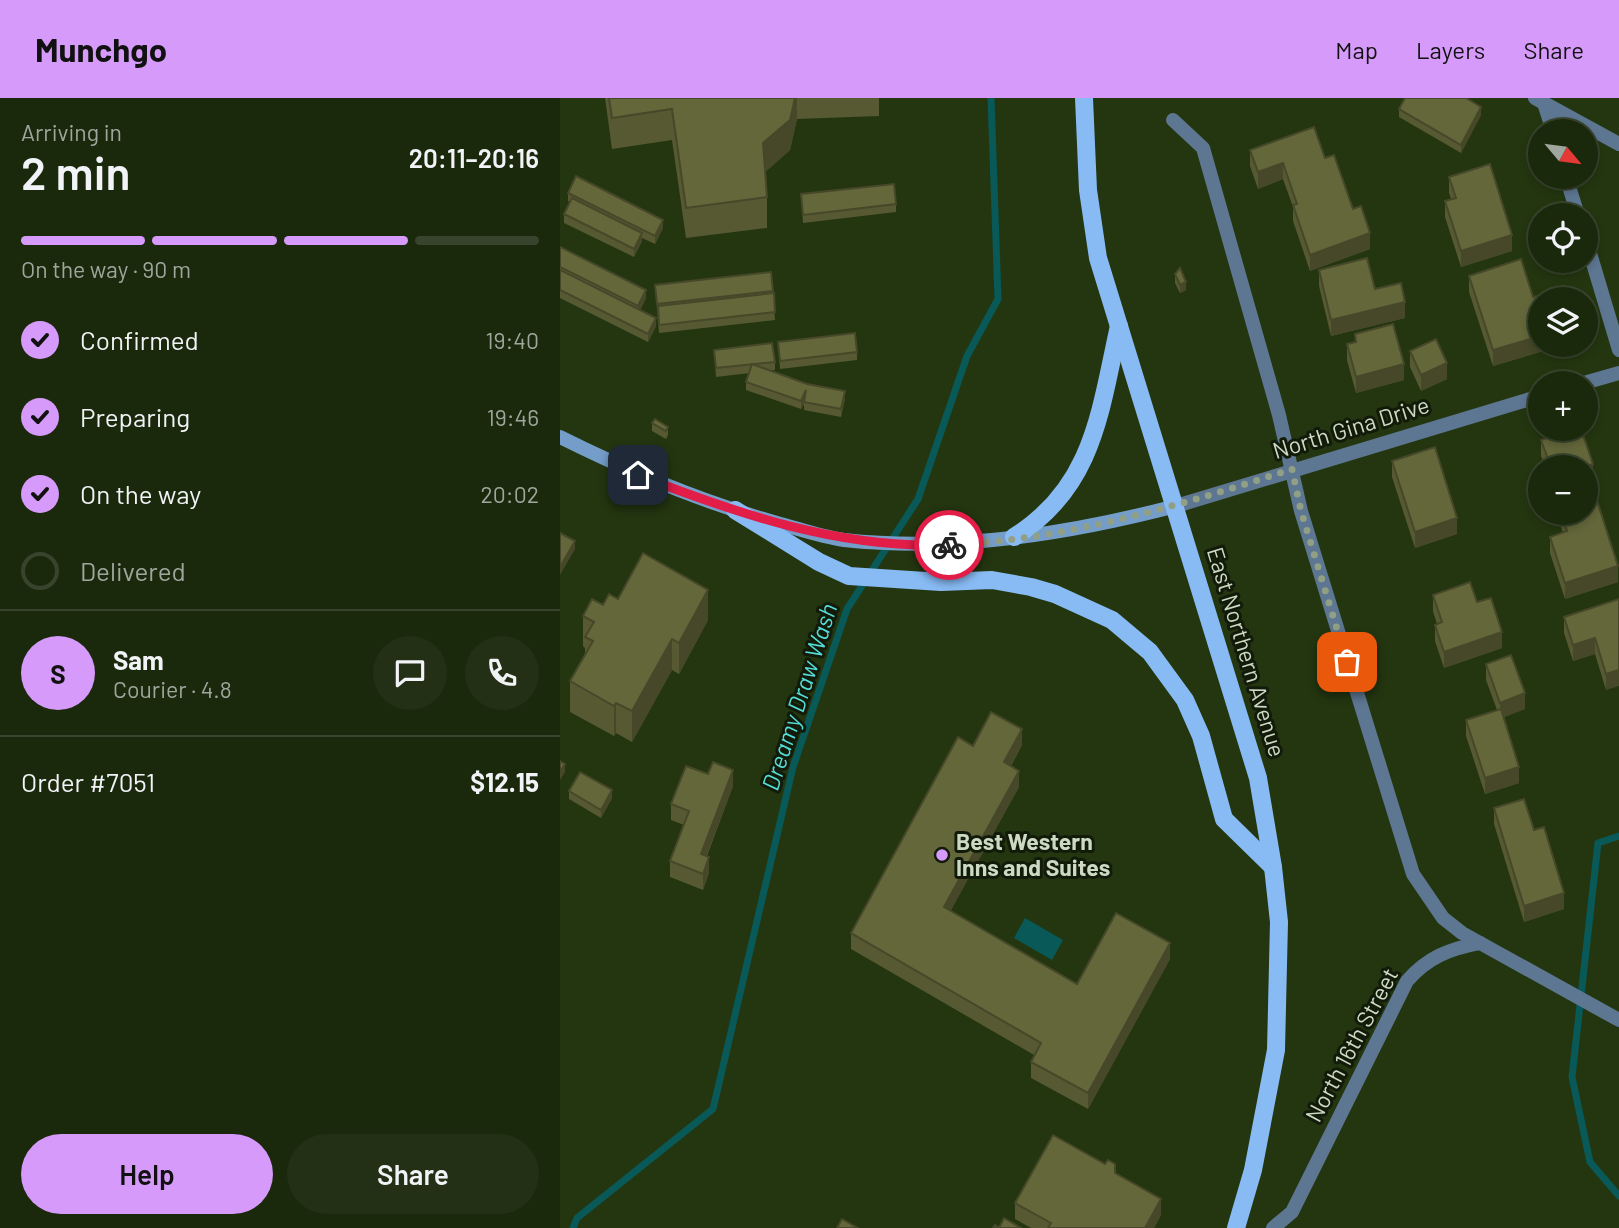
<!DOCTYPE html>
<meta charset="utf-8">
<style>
:root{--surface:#1a280c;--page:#233015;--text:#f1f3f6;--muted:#9fa69d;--line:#38442d;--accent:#d69bfa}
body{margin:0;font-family:Barlow,sans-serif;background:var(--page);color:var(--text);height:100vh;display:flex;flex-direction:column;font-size:26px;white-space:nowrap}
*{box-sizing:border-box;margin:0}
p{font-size:23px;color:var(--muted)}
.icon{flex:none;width:38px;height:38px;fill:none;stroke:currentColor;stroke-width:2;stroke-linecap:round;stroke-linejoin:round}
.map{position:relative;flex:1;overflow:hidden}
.side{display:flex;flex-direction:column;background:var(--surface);width:560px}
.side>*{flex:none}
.needle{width:46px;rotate:119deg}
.tools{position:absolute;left:968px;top:21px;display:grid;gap:14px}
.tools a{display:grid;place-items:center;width:70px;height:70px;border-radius:50%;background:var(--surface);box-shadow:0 4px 10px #0003,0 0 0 2px var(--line);font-size:35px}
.pin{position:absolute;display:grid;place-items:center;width:60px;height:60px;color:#fff;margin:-30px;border-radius:14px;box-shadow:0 4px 10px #0006}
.courier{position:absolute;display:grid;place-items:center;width:70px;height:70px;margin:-35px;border:5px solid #e11d48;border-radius:50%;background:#fff;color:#222;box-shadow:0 2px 9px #0007}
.summary em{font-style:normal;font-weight:600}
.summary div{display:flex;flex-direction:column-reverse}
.summary{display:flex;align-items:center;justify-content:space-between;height:119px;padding:0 21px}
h1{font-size:46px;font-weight:600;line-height:52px}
.bar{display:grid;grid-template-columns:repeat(4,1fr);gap:10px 7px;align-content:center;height:84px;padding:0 21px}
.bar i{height:9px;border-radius:5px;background:var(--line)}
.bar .on{background:var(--accent)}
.bar p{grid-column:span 4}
.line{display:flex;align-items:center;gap:18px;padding:0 21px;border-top:2px solid var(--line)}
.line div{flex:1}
.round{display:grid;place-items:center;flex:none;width:74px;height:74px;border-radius:37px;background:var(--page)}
ol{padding:0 21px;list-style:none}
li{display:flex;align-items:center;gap:21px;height:77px}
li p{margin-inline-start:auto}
li .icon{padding:7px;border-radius:50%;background:var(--accent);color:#111;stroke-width:4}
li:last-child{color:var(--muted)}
li i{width:38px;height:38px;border:4px solid var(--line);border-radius:50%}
.action{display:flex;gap:14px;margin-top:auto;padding:14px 21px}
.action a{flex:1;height:80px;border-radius:42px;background:var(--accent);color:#111;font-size:28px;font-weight:600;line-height:80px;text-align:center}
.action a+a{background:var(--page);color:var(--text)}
header{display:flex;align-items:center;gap:42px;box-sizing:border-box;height:98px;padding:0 35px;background:var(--accent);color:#111}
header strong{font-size:33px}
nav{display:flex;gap:38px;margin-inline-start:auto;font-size:24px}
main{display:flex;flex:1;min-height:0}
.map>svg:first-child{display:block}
</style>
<header>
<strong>Munchgo</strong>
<nav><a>Map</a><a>Layers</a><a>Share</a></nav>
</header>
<main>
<section class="side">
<div class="summary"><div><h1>2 min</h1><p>Arriving in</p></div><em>20:11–20:16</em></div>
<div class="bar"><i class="on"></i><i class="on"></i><i class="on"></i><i></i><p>On the way · 90 m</p></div>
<ol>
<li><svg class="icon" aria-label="check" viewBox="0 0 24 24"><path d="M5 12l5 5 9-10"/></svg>Confirmed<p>19:40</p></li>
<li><svg class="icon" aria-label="check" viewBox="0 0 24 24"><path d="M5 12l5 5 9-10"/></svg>Preparing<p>19:46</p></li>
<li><svg class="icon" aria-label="check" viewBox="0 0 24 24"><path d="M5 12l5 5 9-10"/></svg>On the way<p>20:02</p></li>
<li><i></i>Delivered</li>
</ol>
<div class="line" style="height:126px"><b class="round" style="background:var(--accent);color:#111">S</b><div><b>Sam</b><p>Courier · 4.8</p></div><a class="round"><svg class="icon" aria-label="chat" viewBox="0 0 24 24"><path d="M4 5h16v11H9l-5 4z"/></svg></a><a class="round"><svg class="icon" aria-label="phone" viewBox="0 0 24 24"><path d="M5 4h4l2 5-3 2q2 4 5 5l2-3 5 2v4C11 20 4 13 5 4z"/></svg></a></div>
<div class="line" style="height:91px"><div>Order #7051</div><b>$12.15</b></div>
<div class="action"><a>Help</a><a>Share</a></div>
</section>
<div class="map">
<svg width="1059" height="1130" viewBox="0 0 1059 1130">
<rect width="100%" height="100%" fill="#233610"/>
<polygon fill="#085957" points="465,820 503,842 492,862 454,840"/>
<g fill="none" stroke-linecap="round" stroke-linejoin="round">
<g stroke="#085957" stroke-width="7">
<polyline points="1059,738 1038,745 1012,979 1030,1064 1059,1098"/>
<polyline points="13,1130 17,1120 153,1011 233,669 287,511 358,401 407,258 438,201 431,0"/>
</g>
<g stroke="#5d7692" stroke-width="14">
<polyline points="975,0 1059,46"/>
<polyline points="984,5 993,33"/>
<polyline points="613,22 643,50 719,317 741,413 853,776 883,820 902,835 1059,922"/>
<polyline points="1006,79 1018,117"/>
<polyline points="1026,142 1059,252"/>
<polyline points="1024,285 1059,275"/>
<polyline points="616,408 980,298"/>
<path d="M713 1130 732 1114 847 883C868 859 889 851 920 845"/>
</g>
<path stroke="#759dc9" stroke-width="14" d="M0 339C70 374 142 404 217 425 239 431 262 439 284 442 396 454 508 436 616 408"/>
<g stroke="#88bbf4" stroke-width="18">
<polyline points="524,0 528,92 538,160 698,680 713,769 719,824 716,952 693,1072 676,1130"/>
<polyline points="175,412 259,464 289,478 381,484 432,482 471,489 495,496 552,522 590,554 625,602 641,638 664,721 713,769"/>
<path d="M454 439C534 389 540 313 559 228"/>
</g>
</g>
<g fill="#565932">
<polygon points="45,0 319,0 319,18 237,21 230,52 205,74 207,99 207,130 126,140 112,42 52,51"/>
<polygon points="839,11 921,17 901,55 839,19"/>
<polygon points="690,52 765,60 793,111 810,151 750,173 733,123 733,109 723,81 698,91 690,68"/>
<polygon points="889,79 952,153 901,169 885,119 885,103 891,101 889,95"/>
<polygon points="8,95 103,130 95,146 82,140 82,143 74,159 4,125 4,116 10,104 8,103"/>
<polygon points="241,96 336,106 336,114 243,125"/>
<polygon points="0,149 86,200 80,212 96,228 88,244 0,200"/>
<polygon points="759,172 815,191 845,220 771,238 759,188"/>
<polygon points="615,176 626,192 620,195 615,185"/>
<polygon points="909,178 973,199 990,247 990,251 933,268 909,194"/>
<polygon points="95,187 213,193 215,222 99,235"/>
<polygon points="795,236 844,282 796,295 787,262 787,246 795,244"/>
<polygon points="218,244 297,254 297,262 220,271"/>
<polygon points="154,252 215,264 215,272 209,272 285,301 281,319 244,312 244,306 241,311 186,292 186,284 190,275 156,279"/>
<polygon points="850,253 887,281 861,293 850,269"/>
<polygon points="92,325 108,329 108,337 106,341 92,333"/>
<polygon points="984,331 1007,331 1007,333 1033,382 1026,385 1026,369 985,369 981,358 981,342 985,341"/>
<polygon points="832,363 897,436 855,450 832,379"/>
<polygon points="996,415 1026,415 1058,484 1005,501 990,455 990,439 1003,435"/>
<polygon points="873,497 917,504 942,550 884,570 875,543 875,527 877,526 873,513"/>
<polygon points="58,501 148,522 119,576 112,572 72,644 56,635 54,638 10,614 10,583 25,556 25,550 23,548 23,518"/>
<polygon points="1059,501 1046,592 1035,556 1013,563 1004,535 1004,519"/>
<polygon points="926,566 965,611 943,619 959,685 925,696 906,638 906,622 937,612 926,582"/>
<polygon points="462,647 451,668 459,689 390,813 517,886 610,861 528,1011 471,980 471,964 474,957 291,851 291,835 413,648"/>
<polygon points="173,688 147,758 149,775 143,792 110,779 110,763 124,727 111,722 111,706"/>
<polygon points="9,693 52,700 41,720 9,701"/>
<polygon points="934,710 1004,811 964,824 934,726"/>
<polygon points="555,1075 601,1117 594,1130 471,1130 455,1121 455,1105"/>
</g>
<g fill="#464829">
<polygon points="235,0 237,0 237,21 230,52 203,76 203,45"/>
<polygon points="921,9 921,17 901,55 901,47"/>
<polygon points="723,65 723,81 698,91 698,74"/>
<polygon points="103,122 103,130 95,146 95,138"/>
<polygon points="82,135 82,143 74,159 74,151"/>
<polygon points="810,135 810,151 750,173 750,157"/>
<polygon points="952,137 952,153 901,169 901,153"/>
<polygon points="626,184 626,192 620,195 620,187"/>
<polygon points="86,192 86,200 78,216 78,208"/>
<polygon points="845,204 845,220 771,238 771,222"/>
<polygon points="96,220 96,228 88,244 88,236"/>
<polygon points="980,238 980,247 990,247 990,251 933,268 933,252"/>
<polygon points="887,265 887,281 861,293 861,277"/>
<polygon points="844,266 844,282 796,295 796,279"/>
<polygon points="246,292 246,300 241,311 241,303"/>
<polygon points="285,293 285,301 281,319 281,311"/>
<polygon points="1004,331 1007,331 1007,345 990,353 990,337"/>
<polygon points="1033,366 1033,382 1026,385 1026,369 1024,369"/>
<polygon points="897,420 897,436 855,450 855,434"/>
<polygon points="15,443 15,451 0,477 0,469"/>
<polygon points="1058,468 1058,484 1005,501 1005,485"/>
<polygon points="148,492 148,522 119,576 119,545"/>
<polygon points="942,534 942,550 884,570 884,554"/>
<polygon points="1035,540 1035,556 1013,563 1013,547"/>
<polygon points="112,541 112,572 72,644 72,613"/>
<polygon points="1059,572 1059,588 1046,592 1046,576"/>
<polygon points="965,595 965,611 940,621 940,605"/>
<polygon points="56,605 56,635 54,638 54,608"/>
<polygon points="462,631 462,647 444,680 444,664"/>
<polygon points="5,666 5,674 0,682 0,674"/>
<polygon points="959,669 959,685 925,696 925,680"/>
<polygon points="173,672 173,688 141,772 141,756"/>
<polygon points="459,673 459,689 384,825 384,809"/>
<polygon points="52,692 52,700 41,720 41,712"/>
<polygon points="149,759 149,775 143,792 143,776"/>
<polygon points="1004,795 1004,811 964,824 964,808"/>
<polygon points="610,845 610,861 528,1011 528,995"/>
<polygon points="601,1101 601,1117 594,1130 585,1130"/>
</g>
<g fill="#64673a" stroke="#464829" stroke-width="2">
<polygon points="49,0 235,0 230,22 203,45 207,99 126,110 112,11 52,20"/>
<polygon points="845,0 906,0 921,9 901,47 839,11"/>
<polygon points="754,29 765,60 774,57 793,111 801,108 810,135 750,157 733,107 737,106 723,65 698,74 690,52"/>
<polygon points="930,66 952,137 901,153 885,103 896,100 889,79"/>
<polygon points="16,78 103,122 95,138 8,95"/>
<polygon points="334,86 336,106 243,117 241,96"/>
<polygon points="12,100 82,135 74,151 4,116"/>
<polygon points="0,149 86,192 78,208 0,169"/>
<polygon points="807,160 815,191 841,185 845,204 771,222 759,172"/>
<polygon points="961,161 973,199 978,198 980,204 980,238 933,252 909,178"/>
<polygon points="620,170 626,184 620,187 615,176"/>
<polygon points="0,172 96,220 88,236 0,192"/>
<polygon points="211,174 213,193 97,206 95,187"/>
<polygon points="214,195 215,214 99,227 98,208"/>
<polygon points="833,226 844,266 796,279 787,246 796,244 795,236"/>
<polygon points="295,235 297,254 220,263 218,244"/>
<polygon points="876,241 887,265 861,277 850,253"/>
<polygon points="212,245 215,264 156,270 154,252"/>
<polygon points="192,266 247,286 285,293 281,311 244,304 246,292 241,303 186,284"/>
<polygon points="95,321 108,329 106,333 92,325"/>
<polygon points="988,331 1004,331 990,337"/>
<polygon points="1013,331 1021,331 1033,366 1024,369 991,369 981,342"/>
<polygon points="875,349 897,420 855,434 832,363"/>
<polygon points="1032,387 1058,468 1005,485 990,439 1007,433 1001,415 1026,415 1026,389"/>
<polygon points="0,435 15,443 0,469"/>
<polygon points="83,455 148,492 119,545 112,541 72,613 56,605 54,608 10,583 33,543 25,539 34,524 23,518 32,501 43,507 49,496 58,501"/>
<polygon points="910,484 917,504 931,500 942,534 884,554 875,527 882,524 873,497"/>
<polygon points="1059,501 1059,572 1046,576 1035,540 1013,547 1004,519"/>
<polygon points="951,557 965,595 940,605 926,566"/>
<polygon points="941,611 959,669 925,680 906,622"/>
<polygon points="431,614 462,631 444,664 459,673 384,809 517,886 556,815 610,845 528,995 471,964 481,945 291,835 398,639 413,648"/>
<polygon points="0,663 5,666 0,674"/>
<polygon points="153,664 173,672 141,756 149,759 143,776 110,763 129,713 111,706 126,668 148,676"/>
<polygon points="20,674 52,692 41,712 9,693"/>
<polygon points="964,701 974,732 984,729 1004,795 964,808 934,710"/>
<polygon points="493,1037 545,1066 548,1062 555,1066 555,1075 601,1101 585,1130 488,1130 491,1125 455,1105"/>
<polygon points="444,1120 461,1130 433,1130 435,1127 439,1130"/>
<polygon points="282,1121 298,1130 277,1130"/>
</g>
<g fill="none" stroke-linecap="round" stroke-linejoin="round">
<path stroke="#91a084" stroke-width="7" stroke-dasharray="0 12.6" d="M389 447C505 442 622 407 732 371L741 413 787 564"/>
<path stroke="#e11d48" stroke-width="9" d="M78 377C178 416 280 451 389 447"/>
</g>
<circle fill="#d69bfa" stroke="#121b0a" stroke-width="2.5" cx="382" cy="757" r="7"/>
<g text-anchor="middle" stroke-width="6" stroke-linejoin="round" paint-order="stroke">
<g font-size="23" fill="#ccd9c3" stroke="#121b0a">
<text transform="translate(791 330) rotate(-17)" y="8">North Gina Drive</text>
<text transform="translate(686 554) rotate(73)" y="8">East Northern Avenue</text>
<text transform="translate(792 947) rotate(-62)" y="8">North 16th Street</text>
</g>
<g font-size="23" font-weight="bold" fill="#ccd9c3" stroke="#121b0a" text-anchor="start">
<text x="396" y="752">Best Western<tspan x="396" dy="26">Inns and Suites</tspan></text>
</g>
<g font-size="24" font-style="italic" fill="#55ddd8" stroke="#121b0a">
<text transform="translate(240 599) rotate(-72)" y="8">Dreamy Draw Wash</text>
</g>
</g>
</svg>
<div class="tools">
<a><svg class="needle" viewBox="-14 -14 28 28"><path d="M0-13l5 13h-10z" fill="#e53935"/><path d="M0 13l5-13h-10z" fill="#9fa69d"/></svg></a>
<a><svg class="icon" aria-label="locate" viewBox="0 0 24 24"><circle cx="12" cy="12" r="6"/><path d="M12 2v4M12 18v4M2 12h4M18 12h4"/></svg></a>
<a><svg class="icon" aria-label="layers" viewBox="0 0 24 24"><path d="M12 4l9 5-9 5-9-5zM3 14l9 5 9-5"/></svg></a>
<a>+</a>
<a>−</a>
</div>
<div class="pin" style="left:787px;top:564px;background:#ea580c"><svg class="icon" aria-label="bag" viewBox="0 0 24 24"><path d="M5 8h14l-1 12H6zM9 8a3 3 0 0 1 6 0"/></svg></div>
<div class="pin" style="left:78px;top:377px;background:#1f2937"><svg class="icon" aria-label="home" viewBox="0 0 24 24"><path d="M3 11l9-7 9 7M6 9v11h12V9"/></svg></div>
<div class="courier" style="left:389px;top:447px"><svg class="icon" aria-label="bike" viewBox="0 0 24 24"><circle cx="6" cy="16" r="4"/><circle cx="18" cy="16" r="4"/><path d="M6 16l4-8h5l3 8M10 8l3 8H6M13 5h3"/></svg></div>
</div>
</main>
